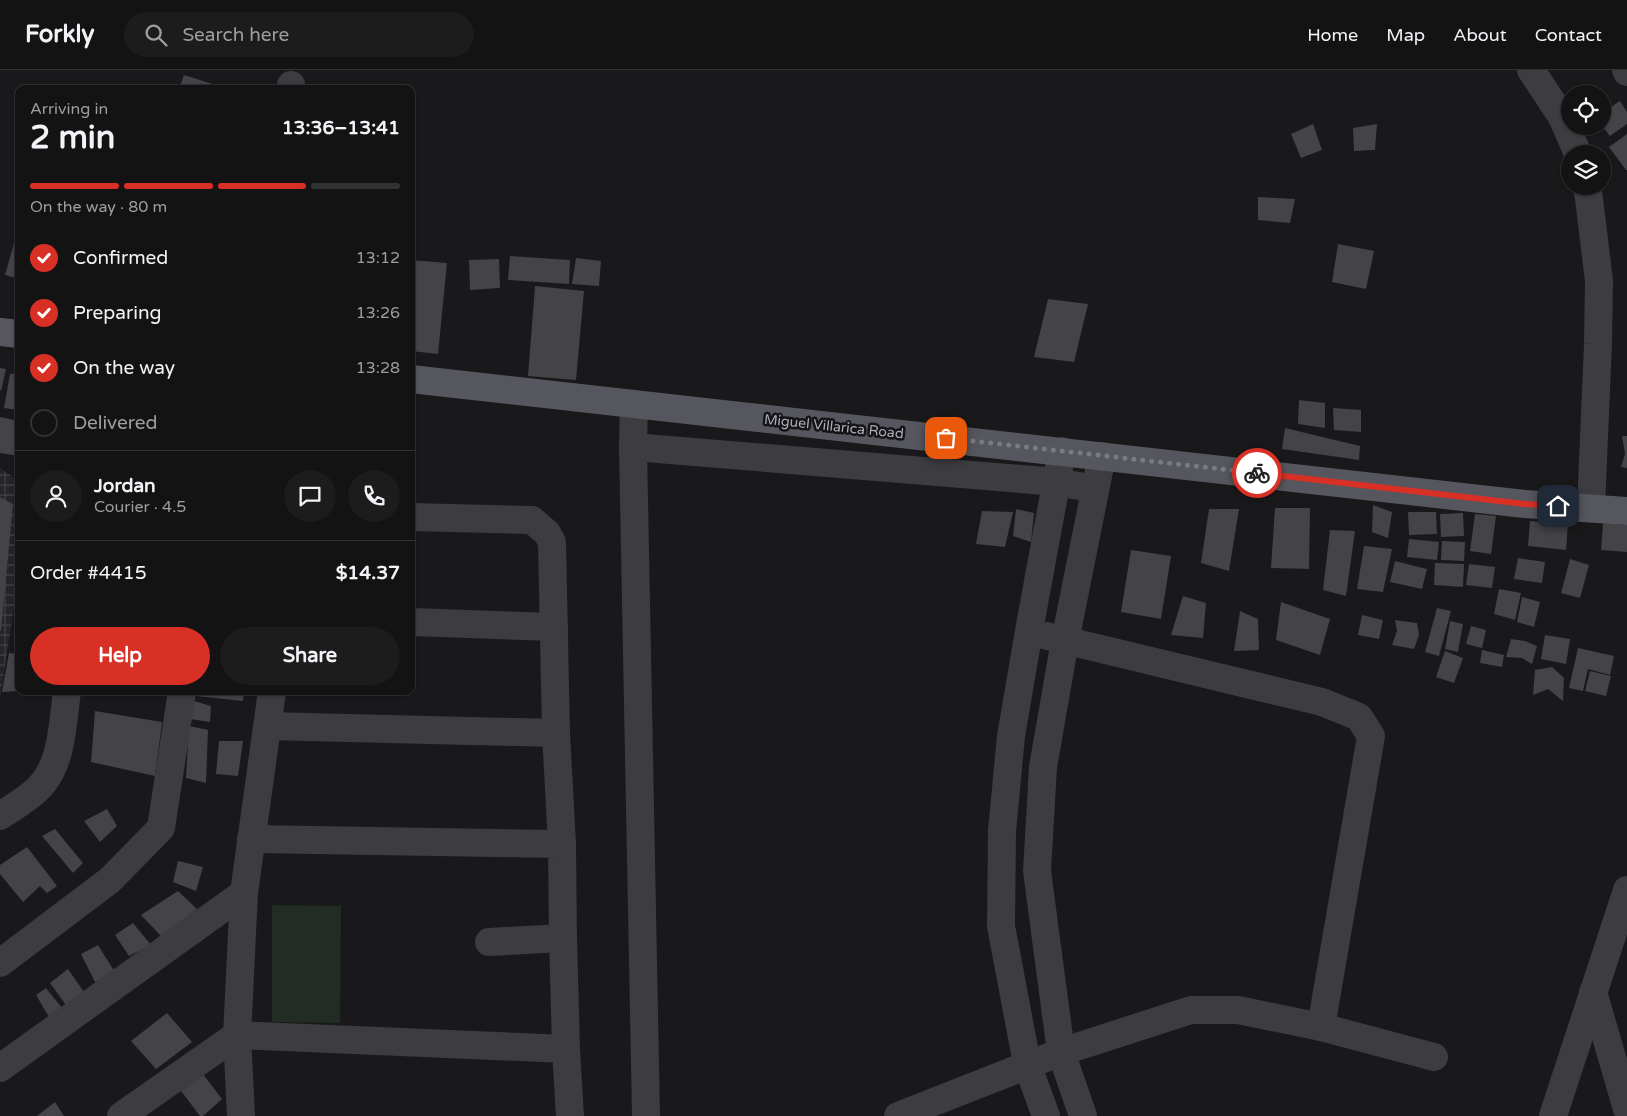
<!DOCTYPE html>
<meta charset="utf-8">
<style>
:root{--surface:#131314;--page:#1c1c1d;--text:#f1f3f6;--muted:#9d9ea0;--line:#323234;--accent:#d93025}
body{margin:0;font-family:"Varela Round",sans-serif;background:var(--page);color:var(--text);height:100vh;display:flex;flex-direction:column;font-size:19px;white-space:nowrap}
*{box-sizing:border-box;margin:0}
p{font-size:16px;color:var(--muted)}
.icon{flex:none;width:28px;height:28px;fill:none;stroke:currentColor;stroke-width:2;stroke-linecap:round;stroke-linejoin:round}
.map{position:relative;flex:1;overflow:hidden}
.sheet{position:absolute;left:15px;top:15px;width:400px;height:610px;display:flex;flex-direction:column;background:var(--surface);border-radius:10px;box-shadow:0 1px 4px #0004,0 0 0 1px var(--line)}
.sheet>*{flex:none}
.tools{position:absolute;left:1561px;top:15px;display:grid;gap:10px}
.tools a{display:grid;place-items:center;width:50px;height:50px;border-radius:50%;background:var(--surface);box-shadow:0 1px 4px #0004,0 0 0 1px var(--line);font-size:25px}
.pin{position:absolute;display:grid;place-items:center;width:42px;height:42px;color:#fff;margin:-21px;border-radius:10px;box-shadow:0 2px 8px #0006}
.courier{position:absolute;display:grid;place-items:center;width:50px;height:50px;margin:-25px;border:4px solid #d93025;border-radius:50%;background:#fff;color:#222;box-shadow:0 1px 6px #0007}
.headline em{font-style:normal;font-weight:700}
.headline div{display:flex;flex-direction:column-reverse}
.headline{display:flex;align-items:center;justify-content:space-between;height:85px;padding:0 15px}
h1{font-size:32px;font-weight:700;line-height:38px}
.bar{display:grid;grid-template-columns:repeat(4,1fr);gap:8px 5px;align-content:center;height:60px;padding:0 15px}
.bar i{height:6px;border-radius:4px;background:var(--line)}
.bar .on{background:var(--accent)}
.bar p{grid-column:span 4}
.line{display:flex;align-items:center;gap:12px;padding:0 15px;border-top:1px solid var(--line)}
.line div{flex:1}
.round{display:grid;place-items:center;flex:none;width:52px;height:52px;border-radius:26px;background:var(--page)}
ol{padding:0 15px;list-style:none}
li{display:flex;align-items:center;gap:15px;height:55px}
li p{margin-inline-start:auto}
li .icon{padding:5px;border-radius:50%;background:var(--accent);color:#fff;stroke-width:4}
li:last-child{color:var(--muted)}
li i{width:28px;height:28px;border:2px solid var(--line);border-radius:50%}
.action{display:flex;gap:10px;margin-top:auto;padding:10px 15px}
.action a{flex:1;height:58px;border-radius:30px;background:var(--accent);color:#fff;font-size:20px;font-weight:700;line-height:58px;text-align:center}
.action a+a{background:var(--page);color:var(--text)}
header{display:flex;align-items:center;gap:30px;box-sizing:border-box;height:70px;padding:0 25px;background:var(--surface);border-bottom:1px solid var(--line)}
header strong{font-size:24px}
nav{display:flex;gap:28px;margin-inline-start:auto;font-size:18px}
.search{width:350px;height:45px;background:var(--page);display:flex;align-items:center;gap:12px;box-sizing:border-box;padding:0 18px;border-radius:28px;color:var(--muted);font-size:19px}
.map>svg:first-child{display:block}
</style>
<header>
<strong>Forkly</strong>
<div class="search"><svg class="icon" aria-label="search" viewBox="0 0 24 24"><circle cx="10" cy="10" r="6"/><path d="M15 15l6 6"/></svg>Search here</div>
<nav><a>Home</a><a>Map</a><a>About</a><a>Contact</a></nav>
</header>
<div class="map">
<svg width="1627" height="1046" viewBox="0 0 1627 1046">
<defs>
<pattern id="industrial-grid" width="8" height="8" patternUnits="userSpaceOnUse" patternTransform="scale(1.25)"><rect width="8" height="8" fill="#252528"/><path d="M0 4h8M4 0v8" fill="none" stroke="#424245"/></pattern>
</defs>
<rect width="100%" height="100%" fill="#19191b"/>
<polygon fill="url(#industrial-grid)" points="0,398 19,411 19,505 0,628"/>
<polygon fill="#232b25" points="272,835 341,836 340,953 272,952"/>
<g fill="#434348">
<polygon points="184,5 225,18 225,19 179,19"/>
<polygon points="1620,31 1627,42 1627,54 1610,66 1602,56 1602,43"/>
<polygon points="1313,54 1322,80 1301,88 1291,64"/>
<polygon points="1377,54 1375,80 1354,81 1353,58"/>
<polygon points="1627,64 1627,100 1626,100 1609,77"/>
<polygon points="1258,127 1295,129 1290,153 1258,150"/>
<polygon points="18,159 19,159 19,209 5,205"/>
<polygon points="1338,174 1374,181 1366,219 1332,212"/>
<polygon points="510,186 570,190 569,214 508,210"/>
<polygon points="576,188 601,191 599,216 572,214"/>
<polygon points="499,189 500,218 470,220 469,190"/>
<polygon points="411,190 447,193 438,284 411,281"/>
<polygon points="535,216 584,221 576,310 528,306"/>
<polygon points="1048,229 1088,234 1074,292 1034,287"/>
<polygon points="0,298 6,299 1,321 0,320"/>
<polygon points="19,303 19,340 4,338 10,304"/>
<polygon points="1299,330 1325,333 1325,358 1298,354"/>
<polygon points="1333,338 1361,340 1361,362 1334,360"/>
<polygon points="0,347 19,351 19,386 0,383"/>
<polygon points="1285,358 1360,376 1359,390 1282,379"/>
<polygon points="1622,366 1627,366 1627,398 1621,397 1625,384"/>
<polygon points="0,427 13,434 1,561 0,561"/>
<polygon points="1373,435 1392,442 1388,468 1372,462"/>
<polygon points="1275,438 1310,438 1309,499 1271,498"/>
<polygon points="1016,439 1034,443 1031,472 1013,466"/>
<polygon points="1209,439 1239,439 1229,501 1201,493"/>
<polygon points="982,441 1013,442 1005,477 976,474"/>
<polygon points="1408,442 1436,442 1437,464 1409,465"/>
<polygon points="1463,443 1464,466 1441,467 1440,444"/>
<polygon points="1475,444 1496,446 1491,484 1470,481"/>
<polygon points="1530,451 1568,454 1566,480 1528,476"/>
<polygon points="1603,453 1627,455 1627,482 1601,480"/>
<polygon points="1330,460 1355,461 1346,526 1323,520"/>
<polygon points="1409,469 1439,472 1437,490 1407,487"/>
<polygon points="1442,471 1465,472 1464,491 1441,490"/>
<polygon points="1364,476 1392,479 1383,522 1357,519"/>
<polygon points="1131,480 1171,486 1161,549 1121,542"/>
<polygon points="1518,488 1545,492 1542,513 1514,509"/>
<polygon points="1570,489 1589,495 1580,528 1561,523"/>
<polygon points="1395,491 1427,499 1422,519 1390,512"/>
<polygon points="1435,493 1464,494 1463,517 1434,515"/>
<polygon points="1469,494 1495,497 1492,518 1466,515"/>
<polygon points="1499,519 1521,523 1515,550 1494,544"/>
<polygon points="1183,526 1206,533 1203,568 1171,565"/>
<polygon points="1522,527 1540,532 1534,557 1517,552"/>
<polygon points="1281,532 1330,549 1320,585 1276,570"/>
<polygon points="1437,538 1451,541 1439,586 1425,582"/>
<polygon points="1240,541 1258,549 1259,580 1234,581"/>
<polygon points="1362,545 1383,550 1379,569 1358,565"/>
<polygon points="1395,550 1417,553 1419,565 1414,579 1392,575 1397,561"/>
<polygon points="1450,551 1463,554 1458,582 1445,579"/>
<polygon points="1471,556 1486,560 1482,578 1466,574"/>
<polygon points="1545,565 1570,569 1566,594 1541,589"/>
<polygon points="1511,569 1525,571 1537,576 1532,594 1522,588 1506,587"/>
<polygon points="1578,578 1614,586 1610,605 1588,599 1583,621 1569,618"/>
<polygon points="1482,580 1504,585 1502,597 1480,593"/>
<polygon points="1445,581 1463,588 1454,613 1436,607"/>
<polygon points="9,583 19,584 19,621 2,622"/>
<polygon points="1552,597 1564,608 1563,631 1548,619 1533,625 1535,600"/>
<polygon points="1590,601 1611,606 1606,626 1585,621"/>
<polygon points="117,621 131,621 131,624 117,623"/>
<polygon points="197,621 244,621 243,631 196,626"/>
<polygon points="194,631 211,636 210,652 190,649"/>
<polygon points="95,641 162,652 155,706 91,692"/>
<polygon points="189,656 208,660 206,713 186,708"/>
<polygon points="219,671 243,671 238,706 216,704"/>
<polygon points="107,739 117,756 100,772 84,751"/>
<polygon points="55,759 83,793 73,803 42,766"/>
<polygon points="27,777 57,816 47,823 40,816 23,832 0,804 0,795"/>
<polygon points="178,791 203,797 196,821 173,812"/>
<polygon points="178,821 197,839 162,867 141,845"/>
<polygon points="133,853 151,875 129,886 115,865"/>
<polygon points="98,875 116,904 95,912 81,884"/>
<polygon points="68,899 86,925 66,935 50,913"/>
<polygon points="46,918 62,938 49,947 36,925"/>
<polygon points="167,943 192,972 156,999 131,971"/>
<polygon points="203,1004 222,1029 203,1046 200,1046 181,1021"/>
<polygon points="55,1032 64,1046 37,1046"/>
</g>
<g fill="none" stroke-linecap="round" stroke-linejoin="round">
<g stroke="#3c3c41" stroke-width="28">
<polyline points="1531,0 1562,47 1578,84"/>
<polyline points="1626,0 1627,2"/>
<polyline points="291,15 291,19"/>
<polyline points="1587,116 1589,129 1599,211 1598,274 1591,438"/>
<polyline points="634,334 633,377 646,1046"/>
<polyline points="633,377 1057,412 1095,419"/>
<polyline points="411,447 532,450 547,463 552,472 556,663 562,774"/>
<polyline points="411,552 554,557"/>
<polyline points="1047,566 1322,632 1359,647 1371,666 1321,957"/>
<polyline points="267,656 556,663"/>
<path d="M0 746C11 739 22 732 32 724 63 700 62 657 67 621"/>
<polyline points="489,872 563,868"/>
<polyline points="0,893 110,810 161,758 182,621"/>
<polyline points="1593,922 1627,1039"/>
<polyline points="566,979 570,1046"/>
<polyline points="0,998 244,823"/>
<polyline points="121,1046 237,965 566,979 563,868 562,774 251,769"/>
<polyline points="241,1046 237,965 244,823 272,621"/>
<polyline points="898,1046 1061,982 1191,940 1238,940 1321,957 1434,987"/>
<polyline points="1046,1046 1027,994 1001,856 1002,761 1011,666 1029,561 1062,381"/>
<polyline points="1083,1046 1061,982 1037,801 1043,697 1065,571 1102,386"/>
<polyline points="1553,1046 1627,820"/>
</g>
<g stroke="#56575e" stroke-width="28">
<polyline points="0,262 19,264"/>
<polyline points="411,309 1525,434 1627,441"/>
</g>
</g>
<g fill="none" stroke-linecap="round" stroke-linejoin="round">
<polyline stroke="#797a82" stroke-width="5" stroke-dasharray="0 9" points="946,368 1257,403"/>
<polyline stroke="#d93025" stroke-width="6" points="1257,403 1525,434 1558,436"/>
</g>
<g text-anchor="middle" stroke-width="5" stroke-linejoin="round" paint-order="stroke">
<g font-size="14" fill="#acaeba" stroke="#141416">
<text transform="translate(834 356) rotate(6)" y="5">Miguel Villarica Road</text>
</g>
</g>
</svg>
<div class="tools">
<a><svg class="icon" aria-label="locate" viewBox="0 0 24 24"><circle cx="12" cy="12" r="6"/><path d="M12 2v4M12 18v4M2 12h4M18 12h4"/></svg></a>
<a><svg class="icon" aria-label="layers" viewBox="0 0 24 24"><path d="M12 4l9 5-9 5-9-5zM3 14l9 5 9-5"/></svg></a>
</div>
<div class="pin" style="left:946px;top:368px;background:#ea580c"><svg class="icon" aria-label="bag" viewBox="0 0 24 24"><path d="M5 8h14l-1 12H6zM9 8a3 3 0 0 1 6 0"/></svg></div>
<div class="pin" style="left:1558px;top:436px;background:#1f2937"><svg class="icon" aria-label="home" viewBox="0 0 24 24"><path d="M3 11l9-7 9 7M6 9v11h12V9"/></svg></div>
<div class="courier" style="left:1257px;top:403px"><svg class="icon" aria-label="bike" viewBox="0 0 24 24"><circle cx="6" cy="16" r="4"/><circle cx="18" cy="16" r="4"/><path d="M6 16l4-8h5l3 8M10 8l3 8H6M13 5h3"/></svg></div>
<section class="sheet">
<div class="headline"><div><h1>2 min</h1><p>Arriving in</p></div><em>13:36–13:41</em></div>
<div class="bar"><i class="on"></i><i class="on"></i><i class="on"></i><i></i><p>On the way · 80 m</p></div>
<ol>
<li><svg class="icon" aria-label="check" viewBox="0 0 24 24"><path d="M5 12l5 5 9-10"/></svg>Confirmed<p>13:12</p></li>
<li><svg class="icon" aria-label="check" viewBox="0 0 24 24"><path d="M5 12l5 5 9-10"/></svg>Preparing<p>13:26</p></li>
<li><svg class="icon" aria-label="check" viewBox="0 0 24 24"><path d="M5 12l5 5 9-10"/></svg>On the way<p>13:28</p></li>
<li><i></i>Delivered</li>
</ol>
<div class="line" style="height:90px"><a class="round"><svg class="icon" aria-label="person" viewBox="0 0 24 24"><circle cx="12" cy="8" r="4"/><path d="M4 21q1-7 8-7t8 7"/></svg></a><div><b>Jordan</b><p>Courier · 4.5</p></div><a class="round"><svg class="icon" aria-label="chat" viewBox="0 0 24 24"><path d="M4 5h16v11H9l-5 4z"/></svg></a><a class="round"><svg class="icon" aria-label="phone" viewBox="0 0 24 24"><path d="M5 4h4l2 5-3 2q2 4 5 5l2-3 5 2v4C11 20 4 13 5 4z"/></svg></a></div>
<div class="line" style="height:65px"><div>Order #4415</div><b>$14.37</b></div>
<div class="action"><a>Help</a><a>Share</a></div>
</section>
</div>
